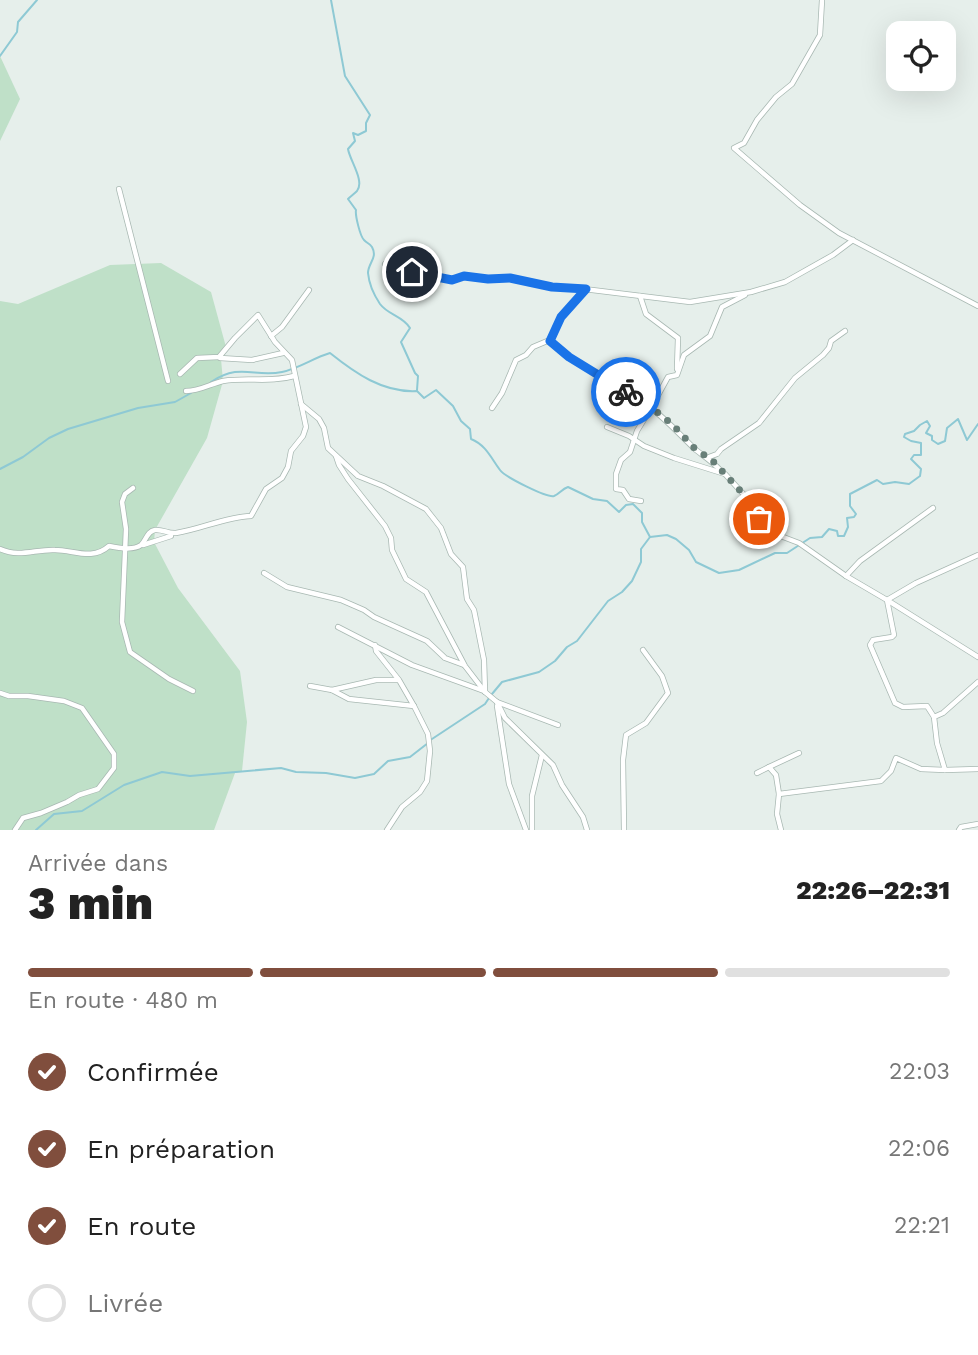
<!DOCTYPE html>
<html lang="fr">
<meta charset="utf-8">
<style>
:root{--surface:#fff;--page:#f2f2f2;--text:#222;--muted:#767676;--line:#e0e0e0;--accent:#804e3d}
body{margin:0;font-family:"Work Sans",sans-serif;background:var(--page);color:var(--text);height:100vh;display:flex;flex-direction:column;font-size:26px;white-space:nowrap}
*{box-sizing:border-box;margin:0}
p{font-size:23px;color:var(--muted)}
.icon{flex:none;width:38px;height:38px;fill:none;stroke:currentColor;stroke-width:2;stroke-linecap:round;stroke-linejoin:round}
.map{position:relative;height:830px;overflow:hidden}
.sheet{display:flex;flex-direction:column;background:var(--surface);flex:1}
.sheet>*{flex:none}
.tools{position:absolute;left:886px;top:21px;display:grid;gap:14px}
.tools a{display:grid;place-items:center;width:70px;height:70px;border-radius:14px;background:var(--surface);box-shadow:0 7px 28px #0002;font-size:35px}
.pin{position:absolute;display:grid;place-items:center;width:60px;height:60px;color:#fff;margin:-30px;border:4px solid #fff;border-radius:50%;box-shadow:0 2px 7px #0007}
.courier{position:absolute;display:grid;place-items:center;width:70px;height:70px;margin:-35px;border:5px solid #1a73e8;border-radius:50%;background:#fff;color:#222;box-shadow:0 2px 9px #0007}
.head em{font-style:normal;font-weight:800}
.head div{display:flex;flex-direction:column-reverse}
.head{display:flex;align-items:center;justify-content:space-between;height:119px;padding:0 28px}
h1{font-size:46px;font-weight:800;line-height:52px}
.bar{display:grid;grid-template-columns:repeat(4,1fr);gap:10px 7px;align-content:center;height:84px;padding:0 28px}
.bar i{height:9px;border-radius:5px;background:var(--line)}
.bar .on{background:var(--accent)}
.bar p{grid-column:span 4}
ol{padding:0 28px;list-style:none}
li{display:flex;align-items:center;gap:21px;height:77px}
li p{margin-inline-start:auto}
li .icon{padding:7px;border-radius:50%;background:var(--accent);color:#fff;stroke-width:4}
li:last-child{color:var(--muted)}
li i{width:38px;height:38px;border:4px solid var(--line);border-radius:50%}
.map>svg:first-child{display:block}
</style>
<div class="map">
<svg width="978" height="830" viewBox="0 0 978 830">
<rect width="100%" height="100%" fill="#e6efeb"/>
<g fill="#bfe0c8">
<polygon points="0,56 20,99 0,141"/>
<polygon points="161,263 211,292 226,347 221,359 223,381 207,438 155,530 154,542 178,588 240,671 247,722 242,771 235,773 214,830 0,830 0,301 18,304 110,265"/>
</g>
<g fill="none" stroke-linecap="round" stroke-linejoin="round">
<g stroke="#8ec9d4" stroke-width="2">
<path d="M331 0 345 76 370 115 366 123V131L358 135 353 133 355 141 348 149C350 161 365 181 357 191 354 194 351 196 348 199L356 210C355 215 360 236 364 240 368 244 369 243 372 247 378 258 368 263 368 273 369 284 374 295 380 304 388 315 403 316 410 328L401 342 415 373 418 376 417 390"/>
<polyline points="0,56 17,32 18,22 37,0"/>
<path d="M211 382C241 362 254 378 282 372 300 368 313 358 330 353 355 373 383 393 417 391L424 398 436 390 453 406 461 421 470 429 471 439C486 445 491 458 500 470 505 477 547 498 554 496 559 494 562 489 568 487L593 499 607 501 619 512 626 505 633 504 642 513V522L650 537"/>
<polyline points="0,469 23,457 49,438 68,429 138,408 175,402 191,393"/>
<polyline points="492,694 502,682 539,672 555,661 567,647 577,641 608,601 622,592 632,581 641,562 641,549 650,537 667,535 676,539 689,550 696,562 719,573 739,570 775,553 787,553 810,538 822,537 829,529 837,531 838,536 844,536 848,527 847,518 854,517 856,514 850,506 850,494 877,480 883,484 895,482 909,484 920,476 921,469 911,459 914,455 921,455 921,443 911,441 904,437 905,434 914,431 920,425 927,421 930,426 926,433 932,436 932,440 938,444 945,441 947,428 958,419 967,440 978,424"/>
<polyline points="432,739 485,704 489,698"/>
<polyline points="36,830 54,814 82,811 124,785 162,772 190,776 281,768 296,772 326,773 355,778 374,774 388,761 410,757 428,743"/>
</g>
<g stroke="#a8b8b2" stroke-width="6">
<g id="street">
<polyline points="822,0 820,35 792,84 776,97 757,120 744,143 734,148 800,205 839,233 978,306"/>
<polyline points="119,189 168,381"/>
<polyline points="385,264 394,269 452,280 464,276 488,279 511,278 552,287 584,289 690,302 751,292 785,282 833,255 853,240"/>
<polyline points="640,296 646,314 678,338 677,369"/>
<polyline points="271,336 282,327 309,290"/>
<polyline points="549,341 570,357 651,408 637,431 630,452 621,460 616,474 616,489 623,490 629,499 641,501"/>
<polyline points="220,358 252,360 283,353"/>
<path d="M186 391C200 391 210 384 223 381 248 377 270 383 294 376"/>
<polyline points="301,404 319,419 324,428 328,448 358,476 383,486 426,509 441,528 451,554 463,567 467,599 474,610 484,660 485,692"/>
<polyline points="492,408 502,393 516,360 526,355 533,347 552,339 561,317 587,289"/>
<polyline points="607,427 629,436 644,446 674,458 725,474 747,498 765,526 778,535 799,543 846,576"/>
<polyline points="336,456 339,465 348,479 385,526 391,538 392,550 406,579 426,592 465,666 485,692 497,702 558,725"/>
<polyline points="709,457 717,454 721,449 759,423 795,378 823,355 829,348 831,341 845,331"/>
<path d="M721 471C713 462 705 457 696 450 681 436 668 421 651 408L668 377 677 375 684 355 710 336 722 307 745 295"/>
<polyline points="133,488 125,494 122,502 126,529 122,622 130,652 169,679 193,691"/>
<polyline points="933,508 860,561 846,576 887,600 894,635 892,637 873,640 870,645 895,703 903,707 927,706 934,717"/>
<polyline points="143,545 171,536"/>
<path d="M0 549C20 558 35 549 55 550 74 550 92 561 109 546 118 548 133 551 141 545 146 541 147 531 155 530 163 529 168 534 176 533 202 529 225 517 251 516L266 489 282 478 288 467 291 451 303 436 306 427 292 360 275 342 258 315 235 338 219 357 197 358 180 374"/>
<polyline points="978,555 916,583 887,600 978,657"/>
<polyline points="264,573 287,587 341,600 364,610 374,617 427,641 445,658 464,665"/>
<polyline points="338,627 412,665 484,691"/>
<polyline points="375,645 376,651 399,680 414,706 428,734 430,751 427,781 420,792 402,807 387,830"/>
<polyline points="978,682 943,713 934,717 937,743 945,770 978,769"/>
<polyline points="310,686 332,690 376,680 398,680"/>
<polyline points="332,690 349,699 414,706"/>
<polyline points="0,693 9,696 28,696 64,701 82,708 114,754 114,768 98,789 79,795 67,802 41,813 23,818 15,830"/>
<polyline points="497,702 505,718 553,765 562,785 583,817 587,830"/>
<polyline points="497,706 509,784 526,830"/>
<polyline points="799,753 769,767 776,775 779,794 881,781 891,771 896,758 921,769 945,770"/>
<polyline points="757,773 769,767"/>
<polyline points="779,794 777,814 781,830"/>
<polyline points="532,830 532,796 542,755"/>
<polyline points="624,830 623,760 626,735 646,723 668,693 662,676 643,650"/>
<polyline points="959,830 961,827 978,824"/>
</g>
</g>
<use href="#street" stroke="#fff" stroke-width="4.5"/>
</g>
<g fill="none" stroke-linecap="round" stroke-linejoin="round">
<polyline stroke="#687f78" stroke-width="7" stroke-dasharray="0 12.6" points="626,392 652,408 672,424 698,452 709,457 747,498 759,519"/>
<polyline stroke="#1a73e8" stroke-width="9" points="412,272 452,280 464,276 488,279 510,278 552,287 586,289 561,317 550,341 569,357 626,392"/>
</g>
</svg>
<div class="tools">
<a><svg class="icon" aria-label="locate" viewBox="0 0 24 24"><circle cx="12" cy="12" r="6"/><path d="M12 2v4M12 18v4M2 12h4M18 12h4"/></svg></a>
</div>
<div class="pin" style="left:759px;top:519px;background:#ea580c"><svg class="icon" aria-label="bag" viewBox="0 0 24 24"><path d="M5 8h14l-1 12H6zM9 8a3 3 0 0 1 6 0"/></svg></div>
<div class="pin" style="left:412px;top:272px;background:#1f2937"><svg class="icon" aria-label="home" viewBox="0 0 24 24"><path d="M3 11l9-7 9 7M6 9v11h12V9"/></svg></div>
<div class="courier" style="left:626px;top:392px"><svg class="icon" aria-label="bike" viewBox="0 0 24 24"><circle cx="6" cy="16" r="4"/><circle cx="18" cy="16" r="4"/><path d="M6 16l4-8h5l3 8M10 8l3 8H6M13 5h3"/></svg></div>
</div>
<section class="sheet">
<div class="head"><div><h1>3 min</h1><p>Arrivée dans</p></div><em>22:26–22:31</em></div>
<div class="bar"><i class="on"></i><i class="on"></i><i class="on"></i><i></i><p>En route · 480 m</p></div>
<ol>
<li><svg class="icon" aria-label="check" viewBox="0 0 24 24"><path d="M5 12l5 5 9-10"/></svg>Confirmée<p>22:03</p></li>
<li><svg class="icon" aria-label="check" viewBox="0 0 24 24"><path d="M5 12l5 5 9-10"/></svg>En préparation<p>22:06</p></li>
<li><svg class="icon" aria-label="check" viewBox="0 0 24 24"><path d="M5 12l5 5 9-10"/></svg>En route<p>22:21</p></li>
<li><i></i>Livrée</li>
</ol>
</section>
